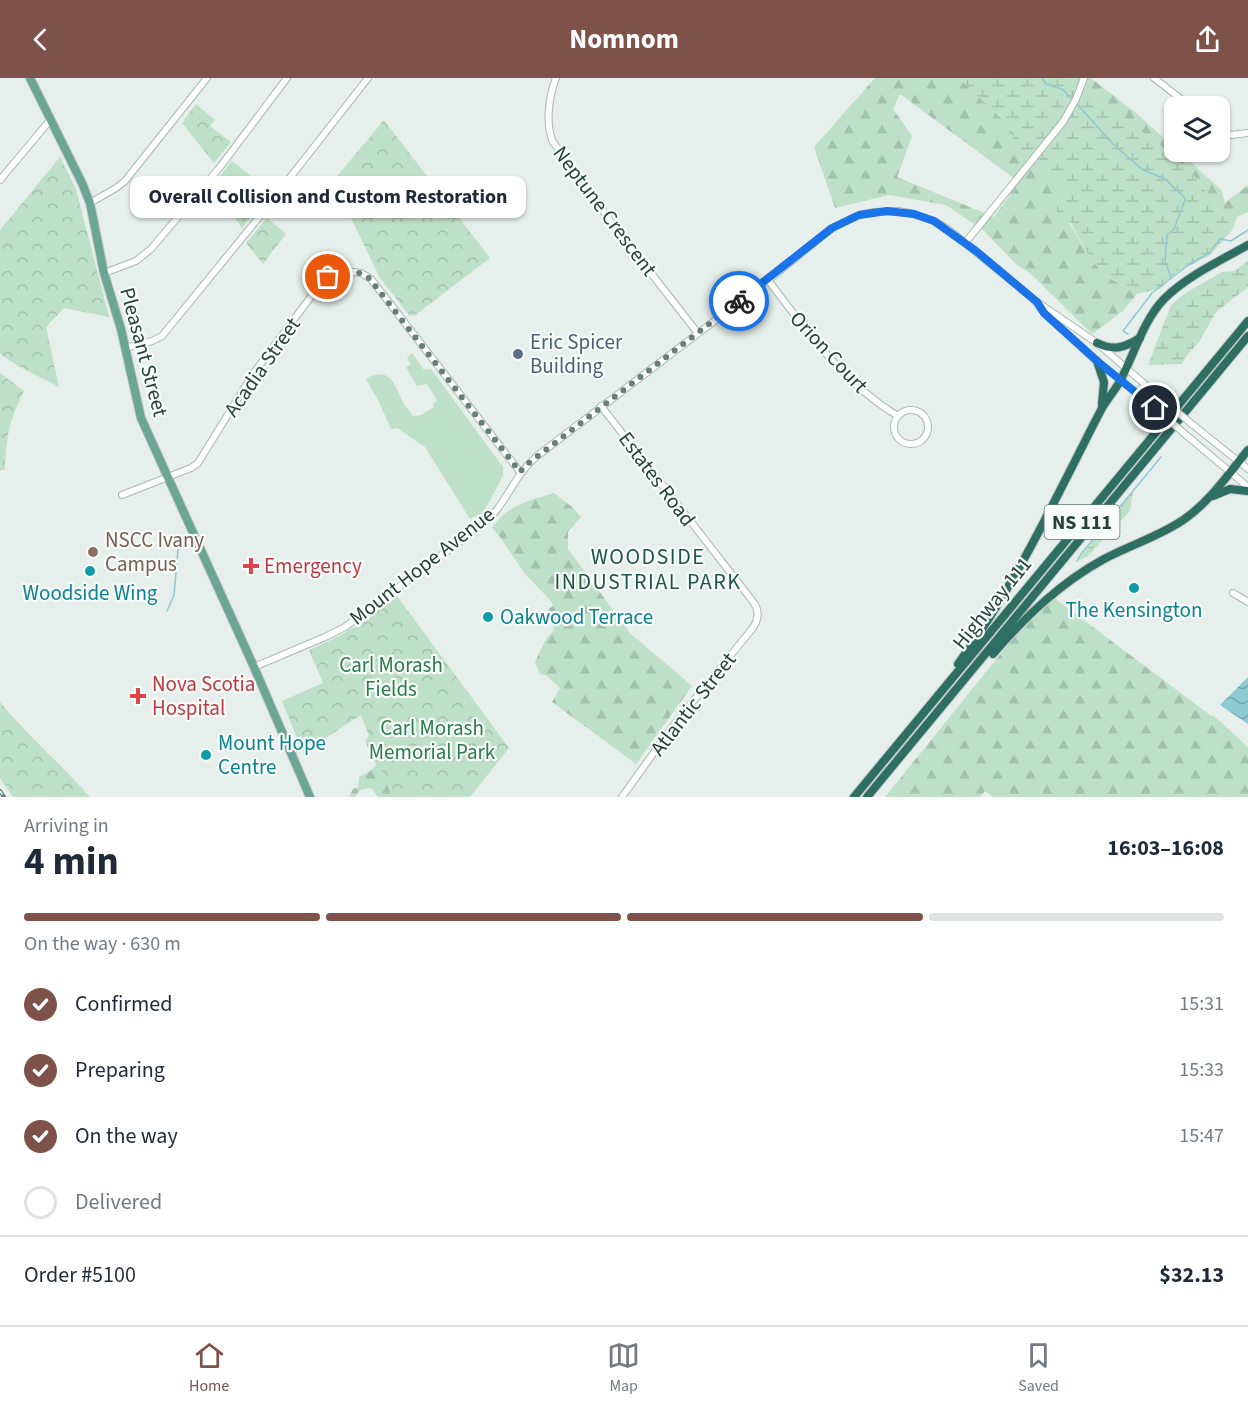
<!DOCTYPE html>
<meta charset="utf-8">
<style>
:root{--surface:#fff;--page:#f6f6f7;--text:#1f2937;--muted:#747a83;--line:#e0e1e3;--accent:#7f5249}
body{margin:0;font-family:"Source Sans 3",sans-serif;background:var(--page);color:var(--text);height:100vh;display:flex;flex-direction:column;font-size:22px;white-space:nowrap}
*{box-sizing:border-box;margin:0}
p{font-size:20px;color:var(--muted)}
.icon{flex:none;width:33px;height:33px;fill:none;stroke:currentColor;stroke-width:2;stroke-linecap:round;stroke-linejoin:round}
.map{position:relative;height:719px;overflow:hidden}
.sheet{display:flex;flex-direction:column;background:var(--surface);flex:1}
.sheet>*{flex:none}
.buttons{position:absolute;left:1164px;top:18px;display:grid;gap:12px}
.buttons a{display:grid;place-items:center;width:66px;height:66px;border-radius:12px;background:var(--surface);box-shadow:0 2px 4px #0004;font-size:30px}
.pin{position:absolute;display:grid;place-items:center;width:51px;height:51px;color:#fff;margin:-26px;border:3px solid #fff;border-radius:50%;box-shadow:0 2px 6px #0007}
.courier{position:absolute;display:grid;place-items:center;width:60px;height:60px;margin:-30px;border:4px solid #1a73e8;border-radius:50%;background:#fff;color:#222;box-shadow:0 2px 8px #0007}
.bubble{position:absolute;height:42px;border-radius:12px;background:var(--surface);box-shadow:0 2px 4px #0004;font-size:20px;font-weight:700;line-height:42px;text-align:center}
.headline em{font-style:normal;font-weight:700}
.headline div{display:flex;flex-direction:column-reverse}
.headline{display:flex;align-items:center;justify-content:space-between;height:102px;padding:0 24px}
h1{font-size:39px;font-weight:700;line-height:45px}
.bar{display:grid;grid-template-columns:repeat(4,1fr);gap:9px 6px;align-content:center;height:72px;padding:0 24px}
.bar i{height:8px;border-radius:4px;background:var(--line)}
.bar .active{background:var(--accent)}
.bar p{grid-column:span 4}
.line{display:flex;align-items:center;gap:15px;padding:0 24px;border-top:2px solid var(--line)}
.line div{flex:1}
ol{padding:0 24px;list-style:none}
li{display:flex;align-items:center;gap:18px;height:66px}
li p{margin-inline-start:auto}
li .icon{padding:6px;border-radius:50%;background:var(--accent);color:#fff;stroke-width:4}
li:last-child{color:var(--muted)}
li i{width:33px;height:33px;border:3px solid var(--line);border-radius:50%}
header{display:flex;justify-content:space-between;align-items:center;height:78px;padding:0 24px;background:var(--accent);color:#fff;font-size:27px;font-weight:700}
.dock{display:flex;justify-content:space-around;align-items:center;height:84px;border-top:2px solid var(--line);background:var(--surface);font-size:16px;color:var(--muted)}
.dock a{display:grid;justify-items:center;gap:3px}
.dock .active{color:var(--accent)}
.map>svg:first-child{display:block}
</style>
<header><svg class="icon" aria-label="back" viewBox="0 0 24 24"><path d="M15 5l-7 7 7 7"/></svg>Nomnom<svg class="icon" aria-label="share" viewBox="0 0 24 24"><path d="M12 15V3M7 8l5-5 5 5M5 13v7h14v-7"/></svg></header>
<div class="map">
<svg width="1248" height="719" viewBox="0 0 1248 719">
<defs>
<pattern id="forest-firs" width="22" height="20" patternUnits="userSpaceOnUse" patternTransform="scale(1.5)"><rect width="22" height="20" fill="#bfe0c8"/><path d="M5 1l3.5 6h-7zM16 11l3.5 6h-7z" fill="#a4c1ad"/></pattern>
<pattern id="wetland-marsh" width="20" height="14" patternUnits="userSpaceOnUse" patternTransform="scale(1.5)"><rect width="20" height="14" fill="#bfe0c8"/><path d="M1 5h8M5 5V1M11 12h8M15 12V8" fill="none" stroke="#a4c1ad"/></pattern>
<pattern id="park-crowns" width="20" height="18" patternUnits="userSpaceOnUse" patternTransform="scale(1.5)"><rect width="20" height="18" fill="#bfe0c8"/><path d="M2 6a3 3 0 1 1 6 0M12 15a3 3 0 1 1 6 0" fill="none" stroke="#a4c1ad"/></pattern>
<pattern id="water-waves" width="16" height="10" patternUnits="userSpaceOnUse" patternTransform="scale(1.5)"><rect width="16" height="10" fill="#8ec9d4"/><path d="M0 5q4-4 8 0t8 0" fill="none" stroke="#74a5ad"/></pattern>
</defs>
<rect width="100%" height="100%" fill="#e6efeb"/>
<path fill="#bfe0c8" d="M412 275 424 292 431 291 503 389V398L483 435 470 441 425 369 397 350 391 351 378 322 366 301C392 286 395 310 404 326 407 330 410 334 413 338L421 337 434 329 433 326 437 322 427 306 417 308 406 289 411 286 407 280Z"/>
<g fill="url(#forest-firs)" fill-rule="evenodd">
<path d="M875 0H959L1010 48 1023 87 1061 102 1065 112 1057 123 1085 172 1103 196 1137 216 1123 233 1092 256 1030 195 1017 187 984 153 946 127 889 117 835 130 814 69ZM900 16 1019 104 994 139 897 99 912 58 893 31Z"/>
<polygon points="1069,0 1091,0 1136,35 1174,69 1174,74 1180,74 1221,112 1225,125 1248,107 1248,134 1237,139 1233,151 1191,94 1156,64"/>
<path d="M554 415 572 429 581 439 568 454V471L630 555 692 608 636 686 552 624 560 610 546 597 540 596 535 584 546 561 554 552 547 532 553 528 551 523 525 496 500 459 492 450C506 428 529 422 554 415Z"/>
<polygon points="1049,516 1210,637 1214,638 1248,669 1248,719 993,719 985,713 980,719 885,719"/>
<polygon points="369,657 425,719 378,719 371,710 360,712 355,719 349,719 353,711 358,709 359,699 370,693 376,687 365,663"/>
</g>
<g fill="url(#wetland-marsh)">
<polygon points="959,0 1069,0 1156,64 1191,94 1233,151 1209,178 1177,194 1160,211 1137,216 1103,196 1085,172 1071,145 1057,136 1057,123 1065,112 1061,102 1023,87 1009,48"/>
<polygon points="1248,182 1248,209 1216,234 1199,264 1187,277 1182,286 1148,287 1171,227 1187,214 1222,194 1235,193"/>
<polygon points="1133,413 1130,433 1087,479 1077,483"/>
</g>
<g fill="url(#park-crowns)">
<polygon points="196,26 215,42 210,48 231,64 214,85 182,45"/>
<polygon points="384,42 490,180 414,238 409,237 380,200 333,103"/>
<polygon points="60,79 76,111 109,239 64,230 46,249 59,309 18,288 0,276 0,152"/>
<polygon points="232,83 251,98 242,110 261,127 242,150 212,108"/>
<polygon points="267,140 286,156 263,186 246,165"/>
<path d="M0 295 24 313C9 343 6 359 5 392H0Z"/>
<path d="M397 518 509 670 470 719H392L361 637 303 675 282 623 323 605 309 572C346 556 366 543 397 518Z"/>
<path d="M0 624C28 658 61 686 90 719H13L0 700Z"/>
</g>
<polygon fill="url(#water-waves)" points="1248,599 1248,646 1220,627"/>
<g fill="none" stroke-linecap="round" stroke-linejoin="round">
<g stroke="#8ec9d4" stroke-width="1.5">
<polyline points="1042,0 1046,6 1062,11 1072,21"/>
<polyline points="1078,27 1112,65 1143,92 1165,101 1184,119 1185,122 1174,151 1167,157 1165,183 1171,200"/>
<polyline points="1128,256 1123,253 1152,215 1191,185 1209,175 1220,161 1231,163 1248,152"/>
<polyline points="1077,483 1081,476 1161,379"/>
<polyline points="167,533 174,517 179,460"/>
</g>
<g stroke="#a8b8b2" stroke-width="8">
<g id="minor">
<path d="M556 0C549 18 545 46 553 64L611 144 697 254"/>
<polyline points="1154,0 1190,28"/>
<polyline points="1220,51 1231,57 1248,55"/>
<polyline points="0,102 51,41"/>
<polyline points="90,125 116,110 125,103 207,0"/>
<polyline points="965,165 1063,44 1076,21 1084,0"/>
<polyline points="104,195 136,183 151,171 220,89 287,0"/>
<path d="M768 202C806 252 843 305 898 338"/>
<polyline points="1037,225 1044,235 1097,283 1155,330"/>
<polyline points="125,270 152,263 162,258 260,138 368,0"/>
<path d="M601 328 754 525C760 534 758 543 752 551L673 648 622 719"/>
<circle cx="911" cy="349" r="17"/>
<polyline points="1193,347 1248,391"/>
<polyline points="1186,357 1248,409"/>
<polyline points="122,417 191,390 198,385 253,296 322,204 331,197 346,193 361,195 371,201 520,394"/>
<polyline points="1233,515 1248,524"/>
<path d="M254 589 325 559 345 549 482 447C506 428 513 398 537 378L771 200 832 150 859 137 874 134 899 133 913 136 934 143 948 151 1037 224 1097 265 1162 321"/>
</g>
</g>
<g stroke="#c2cac8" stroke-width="10">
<polyline id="major" points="30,0 82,105 90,125 104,195 121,251 141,340 254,589 310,719"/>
</g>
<g stroke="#c2cac8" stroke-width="10">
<g id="highway">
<path d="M1097 265C1114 273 1124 270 1140 260"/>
<polyline points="1097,283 1104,304 1102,326"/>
<polyline points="1213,418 1230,411 1248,413"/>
<path d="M993 576C1025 539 1060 505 1104 481 1130 467 1163 457 1186 440 1211 422 1229 395 1248 372"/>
<path d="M958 586C1016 507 1056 419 1101 332 1106 322 1113 315 1119 305 1134 278 1142 244 1164 221 1187 198 1220 183 1248 167"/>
<polyline points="854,719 1248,243"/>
<polyline points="867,719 1248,258"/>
</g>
</g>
<use href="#minor" stroke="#fff" stroke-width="6"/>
<use href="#major" stroke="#6aa596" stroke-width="8"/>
<use href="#highway" stroke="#2f6f62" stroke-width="8"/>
<g stroke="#5f7d75" stroke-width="4">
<polyline id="rail" points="0,713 4,719"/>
</g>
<use href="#rail" stroke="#f7fbf9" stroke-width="1.5" stroke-dasharray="4.5" stroke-linecap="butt"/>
<g stroke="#a8b8b2" stroke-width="8" stroke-linecap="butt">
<g id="minor-bridge">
<polyline points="1162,321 1193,347"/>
<polyline points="1155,330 1186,357"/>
</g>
</g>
<use href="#minor-bridge" stroke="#fff" stroke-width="6"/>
</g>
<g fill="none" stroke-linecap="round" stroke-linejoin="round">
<path stroke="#687f78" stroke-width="6" stroke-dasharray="0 10.8" d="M328 199C343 191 357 191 370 201L520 394 525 388 739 223"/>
<polyline stroke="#1a73e8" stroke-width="8" points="739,223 832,150 859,137 887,133 914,136 934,143 976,173 1037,224 1044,235 1097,283 1155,330"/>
</g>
<circle fill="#5c6f8a" stroke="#f7fbf9" stroke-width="2" cx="518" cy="276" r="6"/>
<circle fill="#8d6e63" stroke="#f7fbf9" stroke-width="2" cx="93" cy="474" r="6"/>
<g fill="#e0444e" stroke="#f7fbf9" stroke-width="2">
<path d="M248 479h6v6h6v6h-6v6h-6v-6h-6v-6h6z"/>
<path d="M135 609h6v6h6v6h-6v6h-6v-6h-6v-6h6z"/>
</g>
<g fill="#0f9aa8" stroke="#f7fbf9" stroke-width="2">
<circle cx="90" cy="493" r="6"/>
<circle cx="1134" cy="510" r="6"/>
<circle cx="488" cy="539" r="6"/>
<circle cx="206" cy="677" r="6"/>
</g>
<g text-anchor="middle" stroke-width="4.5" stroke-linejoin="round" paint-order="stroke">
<rect fill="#f7fbf9" stroke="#637a73" stroke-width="1.5" x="1044.5" y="427" width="75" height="34" rx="4.5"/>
<g font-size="20" font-weight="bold" fill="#24423a">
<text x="1082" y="451">NS 111</text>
</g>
<g font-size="21" fill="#24423a" stroke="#f7fbf9">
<text transform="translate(605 133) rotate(53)" y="7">Neptune Crescent</text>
<text transform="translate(144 274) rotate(75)" y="7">Pleasant Street</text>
<text transform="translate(829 274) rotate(47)" y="7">Orion Court</text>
<text transform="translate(262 289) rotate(-55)" y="7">Acadia Street</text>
<text transform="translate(657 401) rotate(53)" y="7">Estates Road</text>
<text transform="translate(422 488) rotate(-38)" y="7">Mount Hope Avenue</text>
<text transform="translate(992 525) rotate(-51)" y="7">Highway 111</text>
<text transform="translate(693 626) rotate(-52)" y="7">Atlantic Street</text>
</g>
<g font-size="21" fill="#4e5e75" stroke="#f7fbf9" text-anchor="start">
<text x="530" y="271">Eric Spicer<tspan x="530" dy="24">Building</tspan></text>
</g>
<g font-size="21" fill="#785e54" stroke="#f7fbf9" text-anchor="start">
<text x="105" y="469">NSCC Ivany<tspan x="105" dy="24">Campus</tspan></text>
</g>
<g font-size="21" fill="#be3a42" stroke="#f7fbf9" text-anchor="start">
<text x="264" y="495">Emergency</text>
<text x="152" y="613">Nova Scotia<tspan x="152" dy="24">Hospital</tspan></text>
</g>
<g font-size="21" fill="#0d838f" stroke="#f7fbf9">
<text x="90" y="522">Woodside Wing</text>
<text x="1134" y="539">The Kensington</text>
<text x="500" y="546" text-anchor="start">Oakwood Terrace</text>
<text x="218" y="672" text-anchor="start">Mount Hope<tspan x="218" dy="24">Centre</tspan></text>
</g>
<g font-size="21" fill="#2d7a4b" stroke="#f7fbf9">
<text x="391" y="594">Carl Morash<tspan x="391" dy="24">Fields</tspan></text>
<text x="432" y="657">Carl Morash<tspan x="432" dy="24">Memorial Park</tspan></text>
</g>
<g font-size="22" letter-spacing="1.5" fill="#1f5548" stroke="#f7fbf9">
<text x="648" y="486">WOODSIDE<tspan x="648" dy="25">INDUSTRIAL PARK</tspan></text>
</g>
</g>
</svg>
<div class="buttons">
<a><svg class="icon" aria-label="layers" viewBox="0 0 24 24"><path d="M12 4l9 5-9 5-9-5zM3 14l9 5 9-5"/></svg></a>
</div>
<div class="pin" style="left:328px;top:199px;background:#ea580c"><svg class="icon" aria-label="bag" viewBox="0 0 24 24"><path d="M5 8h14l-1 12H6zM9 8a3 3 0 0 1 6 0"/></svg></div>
<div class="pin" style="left:1155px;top:330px;background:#1f2937"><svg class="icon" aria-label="home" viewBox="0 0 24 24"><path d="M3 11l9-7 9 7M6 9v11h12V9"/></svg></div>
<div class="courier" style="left:739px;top:223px"><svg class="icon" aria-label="bike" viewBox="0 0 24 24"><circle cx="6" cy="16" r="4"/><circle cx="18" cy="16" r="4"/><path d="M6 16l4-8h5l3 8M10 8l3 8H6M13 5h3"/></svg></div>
<div class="bubble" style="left:130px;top:98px;width:396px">Overall Collision and Custom Restoration</div>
</div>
<section class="sheet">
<div class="headline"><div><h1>4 min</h1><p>Arriving in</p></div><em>16:03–16:08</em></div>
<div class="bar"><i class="active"></i><i class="active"></i><i class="active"></i><i></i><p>On the way · 630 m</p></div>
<ol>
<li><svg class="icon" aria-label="check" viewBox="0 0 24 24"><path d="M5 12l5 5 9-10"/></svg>Confirmed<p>15:31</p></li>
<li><svg class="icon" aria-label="check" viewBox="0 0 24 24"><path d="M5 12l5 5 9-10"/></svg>Preparing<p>15:33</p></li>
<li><svg class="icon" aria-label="check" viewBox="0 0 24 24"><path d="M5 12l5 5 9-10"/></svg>On the way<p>15:47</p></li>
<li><i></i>Delivered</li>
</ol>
<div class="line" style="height:78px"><div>Order #5100</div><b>$32.13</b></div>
</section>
<nav class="dock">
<a class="active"><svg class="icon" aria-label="home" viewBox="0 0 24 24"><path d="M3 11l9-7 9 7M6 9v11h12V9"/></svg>Home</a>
<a><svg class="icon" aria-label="map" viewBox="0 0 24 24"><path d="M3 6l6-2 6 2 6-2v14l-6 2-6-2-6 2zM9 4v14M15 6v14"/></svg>Map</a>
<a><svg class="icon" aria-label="saved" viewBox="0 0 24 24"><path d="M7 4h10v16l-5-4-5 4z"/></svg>Saved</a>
</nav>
